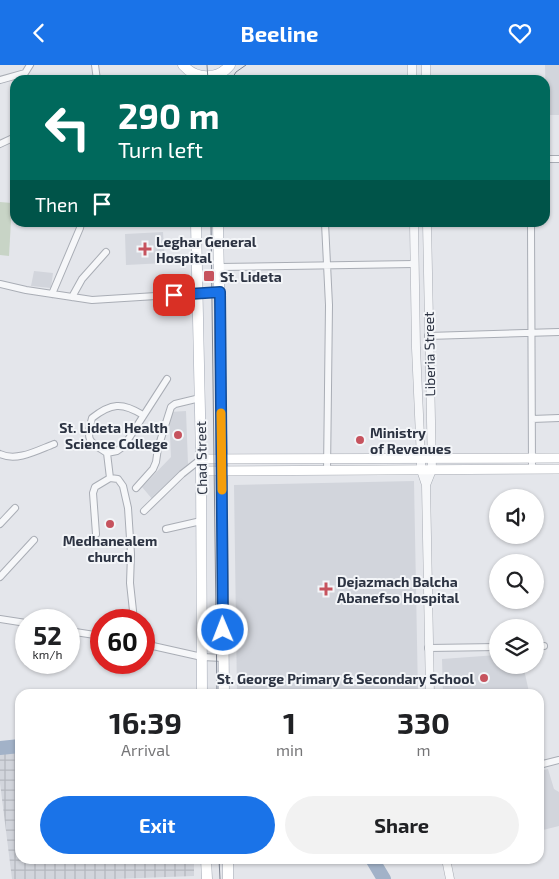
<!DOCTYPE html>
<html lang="en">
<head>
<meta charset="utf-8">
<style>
  :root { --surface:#fff; --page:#f2f2f2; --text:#202124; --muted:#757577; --accent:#1a73e8 }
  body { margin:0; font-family:"Exo 2",sans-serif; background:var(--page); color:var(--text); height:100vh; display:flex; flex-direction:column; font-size:19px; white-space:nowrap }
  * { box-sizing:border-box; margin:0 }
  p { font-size:16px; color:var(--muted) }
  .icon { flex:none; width:28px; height:28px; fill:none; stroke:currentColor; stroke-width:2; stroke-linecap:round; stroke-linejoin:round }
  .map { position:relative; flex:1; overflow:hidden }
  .details { position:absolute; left:15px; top:624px; width:529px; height:175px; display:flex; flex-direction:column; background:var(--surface); border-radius:15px; box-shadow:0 1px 4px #0004 }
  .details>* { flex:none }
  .hud { position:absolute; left:10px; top:10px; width:540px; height:152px; border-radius:15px; box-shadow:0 1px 4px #0004; background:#00695c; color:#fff; overflow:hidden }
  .buttons { position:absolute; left:489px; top:424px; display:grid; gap:10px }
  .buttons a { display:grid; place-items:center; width:55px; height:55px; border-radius:50%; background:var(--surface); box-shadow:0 1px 4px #0004; font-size:25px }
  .speed { position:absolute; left:15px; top:544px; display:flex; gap:10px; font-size:25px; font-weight:700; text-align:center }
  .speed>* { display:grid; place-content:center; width:65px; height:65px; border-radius:50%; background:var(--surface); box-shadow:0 1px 4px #0004; line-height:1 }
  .speed small { font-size:12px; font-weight:400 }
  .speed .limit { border:8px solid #d22; background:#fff; color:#111 }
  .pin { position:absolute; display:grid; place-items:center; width:42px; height:42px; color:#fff; margin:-21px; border-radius:10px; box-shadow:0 2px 8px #0006 }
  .me { position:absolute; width:55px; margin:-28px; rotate:359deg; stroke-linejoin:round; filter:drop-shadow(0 0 4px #0008) }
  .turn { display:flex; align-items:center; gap:18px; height:105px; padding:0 25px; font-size:22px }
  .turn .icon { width:65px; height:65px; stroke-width:2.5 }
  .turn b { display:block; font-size:35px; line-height:42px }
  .then { display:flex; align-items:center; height:48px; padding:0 25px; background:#0003; gap:10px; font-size:19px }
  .eta { display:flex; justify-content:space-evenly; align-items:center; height:85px; text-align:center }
  .eta b { font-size:30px; font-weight:700; line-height:35px }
  .button { display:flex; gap:10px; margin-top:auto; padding:10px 25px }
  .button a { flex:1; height:58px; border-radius:30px; background:var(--accent); color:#fff; font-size:20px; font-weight:700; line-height:58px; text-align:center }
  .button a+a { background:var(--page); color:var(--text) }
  header { display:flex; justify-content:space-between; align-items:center; height:65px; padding:0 25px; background:var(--accent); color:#fff; font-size:22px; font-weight:700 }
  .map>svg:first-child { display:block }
  .built { fill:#d2d5dc }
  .industrial { fill:url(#industrial-grid) }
  .grass { fill:#c8d4c6 }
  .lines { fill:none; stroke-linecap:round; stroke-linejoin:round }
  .river { stroke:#a2b2c8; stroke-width:14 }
  .minor-casing { stroke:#a9adb5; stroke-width:8 }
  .tertiary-casing { stroke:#a9adb5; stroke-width:9 }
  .secondary-casing { stroke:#a9adb5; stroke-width:10 }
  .primary-casing { stroke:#a4aab6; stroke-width:11 }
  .minor { stroke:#f6f7f9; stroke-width:6 }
  .tertiary { stroke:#f6f7f9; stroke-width:8 }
  .secondary { stroke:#fff; stroke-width:9 }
  .primary { stroke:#fff; stroke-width:10 }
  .tram { stroke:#7e8593; stroke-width:1 }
  .route-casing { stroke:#114b97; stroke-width:12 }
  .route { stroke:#1a73e8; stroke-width:9 }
  .slow { stroke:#f59e0b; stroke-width:9 }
  .poi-dot { fill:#c6535e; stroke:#f3f5f8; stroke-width:2 }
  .labels { text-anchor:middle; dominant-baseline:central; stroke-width:4; stroke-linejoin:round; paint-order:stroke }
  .poi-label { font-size:14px; font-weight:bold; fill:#2c3342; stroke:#f3f5f8; text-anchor:start }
  .street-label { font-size:14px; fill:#2c3342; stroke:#f3f5f8 }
</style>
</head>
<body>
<header><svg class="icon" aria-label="back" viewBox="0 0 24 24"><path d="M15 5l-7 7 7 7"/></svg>Beeline<svg class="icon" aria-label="heart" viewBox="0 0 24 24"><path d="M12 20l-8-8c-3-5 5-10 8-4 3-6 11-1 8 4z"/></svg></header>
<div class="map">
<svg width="559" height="814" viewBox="0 0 559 814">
  <defs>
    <pattern id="industrial-grid" width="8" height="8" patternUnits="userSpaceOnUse" patternTransform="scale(1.25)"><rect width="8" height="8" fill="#d2d5dc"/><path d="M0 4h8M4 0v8" fill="none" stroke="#b4b7be"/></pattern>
  </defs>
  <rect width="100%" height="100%" fill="#e4e6eb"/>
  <path class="built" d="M 545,0 L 559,0 L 559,50 L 546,50 Z
    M 163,167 L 165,198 L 126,200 L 125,169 Z
    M 34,206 L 53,208 L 51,223 L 31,221 Z
    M 186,346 L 188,399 L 153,435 L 142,422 L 171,392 L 169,347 Z
    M 414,416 L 418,629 L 237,629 L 234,420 Z
    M 497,590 L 498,600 L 523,600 L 529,627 L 504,629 L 443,629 L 442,594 Z
    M 548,704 L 554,724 L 559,727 L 559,761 L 539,766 L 539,706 Z"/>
  <path class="industrial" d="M 20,687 L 20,794 L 194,794 L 194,811 L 114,814 L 12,814 L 0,718 L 0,689 Z"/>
  <path class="grass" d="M 0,137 L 12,138 L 9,191 L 0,190 Z"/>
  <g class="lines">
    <path class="river" d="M 0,683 L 20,681
      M 372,794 L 384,814"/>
    <defs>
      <path id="minor" d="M 95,0 L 97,15
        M 0,15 L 25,8 L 30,0
        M 0,79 L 15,72
        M 545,94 L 559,94
        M 325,158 L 329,240 L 327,406
        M 531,158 L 532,404
        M 219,202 L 414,199
        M 0,219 L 26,225 L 92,235 L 220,227
        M 52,229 L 80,163 L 81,158
        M 72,232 L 82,214 L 106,187
        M 428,271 L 559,267
        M 532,354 L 559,353
        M 107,388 C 88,376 86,376 92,353 C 111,338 122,337 143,350
        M 0,389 C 17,397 38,385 54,379
        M 110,413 L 107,388 L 117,386 L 124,381 L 167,314
        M 136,423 L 153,404 L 156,397 L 158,383 L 171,342 L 175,339 L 200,333
        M 144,446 L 182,409 L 201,394
        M 0,459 L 15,443
        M 166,464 L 201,456
        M 96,469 L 93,428 L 95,422 L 110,413 L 118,414 L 123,421 L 128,443 L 131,489 L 130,518 L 134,555
        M 0,512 L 34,475
        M 0,554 L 26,558
        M 69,566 L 101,571
        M 144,579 L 202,592 L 223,593
        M 535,581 L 544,581
        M 428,583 L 498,582
        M 539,700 L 559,695"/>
      <path id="tertiary" d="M 412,0 L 412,15
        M 426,0 L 426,15
        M 414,158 L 416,283 L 421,394 L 421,405 L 426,420 L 430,629
        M 426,420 L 432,405 L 427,158
        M 446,794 L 450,814"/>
      <path id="secondary" d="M 201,394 L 559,393
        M 201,406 L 559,404"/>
      <path id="primary" d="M 183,0 C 195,14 217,16 230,0
        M 196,158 L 201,394 L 202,629
        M 218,158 L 222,394 L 224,629
        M 206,794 L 207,814
        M 228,794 L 228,814"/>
    </defs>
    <use href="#minor" class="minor-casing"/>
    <use href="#tertiary" class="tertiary-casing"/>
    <use href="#secondary" class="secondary-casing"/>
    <use href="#primary" class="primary-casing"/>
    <use href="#minor" class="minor"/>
    <use href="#tertiary" class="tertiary"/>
    <use href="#secondary" class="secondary"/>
    <use href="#primary" class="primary"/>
    <path class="tram" d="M 207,0 L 208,15
      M 231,15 L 236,7 L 246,0
      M 211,158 L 217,629
      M 219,794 L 220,814"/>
  </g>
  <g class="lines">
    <defs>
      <path id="route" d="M 174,230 L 220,227 L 223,565"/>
    </defs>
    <use href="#route" class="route-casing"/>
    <use href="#route" class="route"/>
    <path class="slow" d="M 221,348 L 222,425"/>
  </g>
  <g class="poi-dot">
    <path d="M142.5 176.5h5v5h5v5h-5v5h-5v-5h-5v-5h5z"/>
    <rect x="203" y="205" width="12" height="12" rx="2.5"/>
    <circle cx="178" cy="370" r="5"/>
    <circle cx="360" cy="375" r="5"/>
    <circle cx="110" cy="459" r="5"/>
    <path d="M323.5 516.5h5v5h5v5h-5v5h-5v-5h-5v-5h5z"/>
    <circle cx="484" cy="613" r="5"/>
  </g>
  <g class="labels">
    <g class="poi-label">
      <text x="156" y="176">Leghar General<tspan x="156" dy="16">Hospital</tspan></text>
      <text x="220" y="211">St. Lideta</text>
      <text x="168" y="362" text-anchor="end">St. Lideta Health<tspan x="168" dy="16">Science College</tspan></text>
      <text x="370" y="367">Ministry<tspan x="370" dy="16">of Revenues</tspan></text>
      <text x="110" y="475" text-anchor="middle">Medhanealem<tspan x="110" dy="16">church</tspan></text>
      <text x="337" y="516">Dejazmach Balcha<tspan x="337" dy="16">Abanefso Hospital</tspan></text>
      <text x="474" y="613" text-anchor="end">St. George Primary &amp; Secondary School</text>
    </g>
    <g class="street-label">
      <text transform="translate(429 289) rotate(-91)">Liberia Street</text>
      <text transform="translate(201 393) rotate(-91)">Chad Street</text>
    </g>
  </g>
</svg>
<div class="buttons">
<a><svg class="icon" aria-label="sound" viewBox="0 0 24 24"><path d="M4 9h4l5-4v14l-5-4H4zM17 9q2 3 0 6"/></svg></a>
<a><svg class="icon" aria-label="search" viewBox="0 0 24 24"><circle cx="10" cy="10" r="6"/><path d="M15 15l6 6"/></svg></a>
<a><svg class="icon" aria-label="layers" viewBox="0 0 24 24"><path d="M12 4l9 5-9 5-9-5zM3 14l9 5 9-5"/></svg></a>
</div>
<div class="speed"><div>52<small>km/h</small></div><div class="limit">60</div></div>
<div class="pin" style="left:174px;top:230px;background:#d93025"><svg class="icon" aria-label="arrive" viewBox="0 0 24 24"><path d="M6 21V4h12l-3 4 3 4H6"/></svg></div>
<svg class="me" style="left:223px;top:565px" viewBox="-20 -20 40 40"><circle r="17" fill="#1a73e8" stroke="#fff" stroke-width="3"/><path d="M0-11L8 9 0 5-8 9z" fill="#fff"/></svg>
<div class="hud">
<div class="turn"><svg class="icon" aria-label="left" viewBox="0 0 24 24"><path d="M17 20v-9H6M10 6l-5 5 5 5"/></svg><div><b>290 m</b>Turn left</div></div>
<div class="then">Then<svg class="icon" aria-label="arrive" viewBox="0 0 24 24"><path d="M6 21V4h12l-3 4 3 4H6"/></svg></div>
</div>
<section class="details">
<div class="eta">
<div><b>16:39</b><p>Arrival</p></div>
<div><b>1</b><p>min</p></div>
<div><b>330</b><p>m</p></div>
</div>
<div class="button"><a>Exit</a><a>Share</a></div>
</section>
</div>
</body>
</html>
